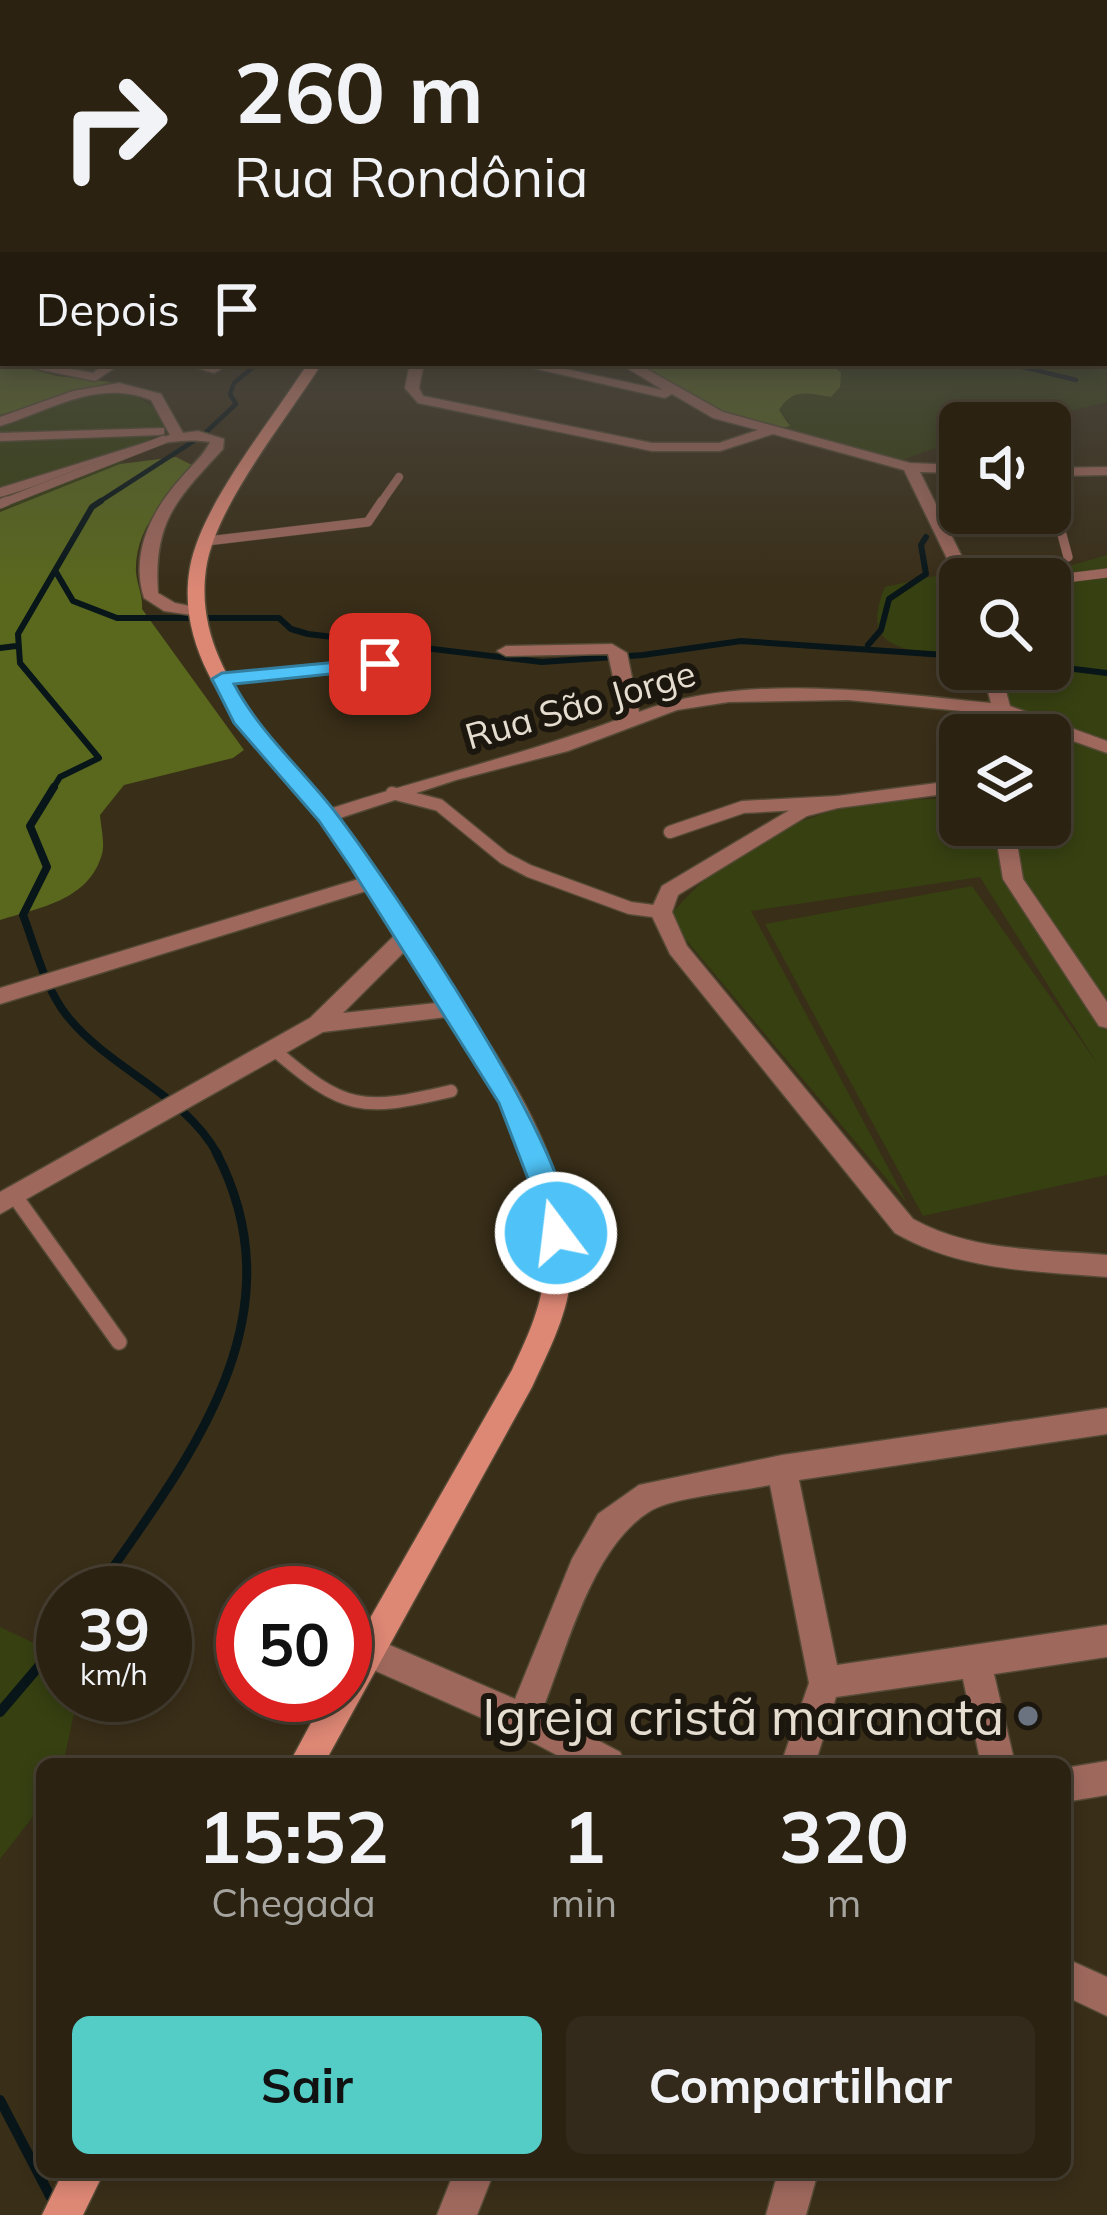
<!DOCTYPE html>
<html lang="pt">
<head>
<meta charset="utf-8">
<style>
  :root { --surface:#2b2212; --page:#332a1b; --text:#f1f3f6; --muted:#a6a49f; --line:#473f32; --accent:#54cdc7 }
  body { margin:0; font-family:Mulish,sans-serif; background:var(--page); color:var(--text); height:100vh; display:flex; flex-direction:column; font-size:45px; white-space:nowrap }
  * { box-sizing:border-box; margin:0 }
  p { font-size:39px; color:var(--muted) }
  .icon { flex:none; width:66px; height:66px; fill:none; stroke:currentColor; stroke-width:2; stroke-linecap:round; stroke-linejoin:round }
  .map { position:relative; flex:1; overflow:hidden }
  .details { position:absolute; left:36px; top:1758px; width:1035px; height:420px; display:flex; flex-direction:column; background:var(--surface); border-radius:18px; box-shadow:0 6px 18px #0003,0 0 0 3px var(--line) }
  .details>* { flex:none }
  .hud { position:absolute; left:0px; top:0px; width:1107px; height:366px; box-shadow:0 6px 18px #0003,0 0 0 3px var(--line); background:#2b2212; color:var(--text); overflow:hidden }
  .controls { position:absolute; left:939px; top:402px; display:grid; gap:24px }
  .controls a { display:grid; place-items:center; width:132px; height:132px; border-radius:18px; background:var(--surface); box-shadow:0 6px 18px #0003,0 0 0 3px var(--line); font-size:60px }
  .speed { position:absolute; left:36px; top:1566px; display:flex; gap:24px; font-size:60px; font-weight:700; text-align:center }
  .speed>* { display:grid; place-content:center; width:156px; height:156px; border-radius:50%; background:var(--surface); box-shadow:0 6px 18px #0003,0 0 0 3px var(--line); line-height:1 }
  .speed small { font-size:30px; font-weight:400 }
  .speed .limit { border:18px solid #d22; background:#fff; color:#111 }
  .pin { position:absolute; display:grid; place-items:center; width:102px; height:102px; color:#fff; margin:-51px; border-radius:24px; box-shadow:0 6px 18px #0006 }
  .me { position:absolute; width:132px; margin:-66px; rotate:345deg; stroke-linejoin:round; filter:drop-shadow(0 0 9px #0008) }
  .turn { display:flex; align-items:center; gap:42px; height:252px; padding:0 36px; font-size:54px }
  .turn .icon { width:156px; height:156px; stroke-width:2.5 }
  .turn b { display:block; font-size:84px; line-height:102px }
  .then { display:flex; align-items:center; height:114px; padding:0 36px; background:#0003; gap:24px; font-size:45px }
  .eta { display:flex; justify-content:space-evenly; align-items:center; height:204px; text-align:center }
  .eta b { font-size:72px; font-weight:700; line-height:84px }
  .action { display:flex; gap:24px; margin-top:auto; padding:24px 36px }
  .action a { flex:1; height:138px; border-radius:18px; background:var(--accent); color:#111; font-size:48px; font-weight:700; line-height:138px; text-align:center }
  .action a+a { background:var(--page); color:var(--text) }
  .map>svg:first-child { display:block }
  .green { fill:#364011 }
  .forest { fill:#59681d }
  .lines { fill:none; stroke-linecap:round; stroke-linejoin:round }
  .stream-far4 { stroke:#081619; stroke-width:4.5 }
  .stream-far3 { stroke:#081619; stroke-width:6 }
  .stream-far2 { stroke:#081619; stroke-width:8 }
  .stream-far1 { stroke:#081619; stroke-width:9 }
  .stream { stroke:#081619; stroke-width:10 }
  .lane-far3-casing { stroke:#544a35; stroke-width:9 }
  .lane-far2-casing { stroke:#544a35; stroke-width:10 }
  .lane-far1-casing { stroke:#544a35; stroke-width:15 }
  .lane-casing { stroke:#544a35; stroke-width:18 }
  .street-casing { stroke:#544a35; stroke-width:3 }
  .secondary-casing { stroke:#544a35; stroke-width:3 }
  .lane-far3 { stroke:#9e685d; stroke-width:8 }
  .lane-far2 { stroke:#9e685d; stroke-width:9 }
  .lane-far1 { stroke:#9e685d; stroke-width:12 }
  .lane { stroke:#9e685d; stroke-width:15 }
  .street { fill:#9e685d; fill-rule:evenodd }
  .secondary { fill:#dd8775; fill-rule:evenodd }
  .route { fill:#4fc3f7; stroke:#337fa1; stroke-width:3 }
  .worship-dot { fill:#6b7280; stroke:#1c170e; stroke-width:4.5 }
  .labels { text-anchor:middle; dominant-baseline:central; stroke-width:12; stroke-linejoin:round; paint-order:stroke }
  .far-street-label { font-size:36px; fill:#e4ddd0; stroke:#1c170e }
  .near-poi-label { font-size:51px; fill:#e4ddd0; stroke:#1c170e; text-anchor:end }
</style>
</head>
<body>
<div class="map">
<svg width="1107" height="2215" viewBox="0 0 1107 2215">
  <rect width="100%" height="100%" fill="#392e18"/>
  <path class="green" d="M 1104,336 L 1107,402 L 1023,423 L 960,423 L 960,440 L 901,460 L 875,457 L 777,429 L 789,421 L 778,410 C 791,393 802,390 822,396 L 837,383 L 841,373 L 831,363 L 1104,363 Z
    M 111,382 L 158,409 L 165,427 L 120,464 L 0,511 L 0,416 Z
    M 1107,555 L 1107,1175 L 923,1216 L 765,924 L 972,886 L 1097,1063 L 980,877 L 751,911 L 907,1203 L 676,928 L 673,912 C 729,847 801,811 885,801 C 910,798 935,801 960,796 L 960,825 L 1050,825 L 1050,735 L 977,735 L 989,695 L 974,669 L 1050,669 L 1050,579 L 1024,579 Z
    M 940,575 L 969,579 L 960,579 L 960,661 C 914,647 856,656 885,587 Z
    M 0,1627 L 59,1655 L 63,1695 L 69,1695 L 74,1714 L 63,1764 L 42,1764 L 42,1805 L 0,1859 Z"/>
  <path class="forest" d="M 0,361 L 57,376 L 111,382 L 0,415 Z
    M 632,363 L 831,363 L 841,373 L 840,387 L 831,397 C 808,394 794,387 779,410 L 790,426 L 777,429 L 702,404 Z
    M 176,457 L 194,466 C 168,497 134,527 136,572 C 137,585 143,595 142,609 L 244,750 L 233,758 L 124,785 L 100,815 C 101,827 105,844 102,854 C 89,901 38,908 0,920 L 0,512 L 120,464 Z"/>
  <g class="lines">
    <path class="stream-far4" d="M 1006,363 L 1076,380
      M 96,504 L 203,435 L 236,404 L 230,394 L 234,383 L 258,363"/>
    <path class="stream-far3" d="M 56,572 L 73,601 L 117,618 L 279,618 L 291,629 L 308,634 L 542,662 L 643,655 L 741,641 L 960,656
      M 868,645 L 881,630 L 889,599 L 926,574 L 921,545 L 926,537
      M 0,648 L 16,646
      M 1050,666 L 1107,673
      M 52,790 L 60,777 L 99,758 L 20,663 L 18,634 L 92,507 L 101,501"/>
    <path class="stream-far2" d="M 54,787 L 30,826 L 47,867 L 23,915 C 36,949 45,989 68,1017 C 112,1071 184,1093 218,1155"/>
    <path class="stream-far1" d="M 95,1593 C 187,1461 303,1319 216,1152"/>
    <path class="stream" d="M 0,1712 L 63,1638
      M 0,2100 L 60,2215"/>
    <defs>
      <path id="lane-far3" d="M 1050,489 L 1054,504
        M 0,504 L 163,440
        M 380,504 L 399,477"/>
      <path id="lane-far2" d="M 1053,501 L 1068,557
        M 0,504 L 7,501
        M 207,541 L 368,522 L 382,501
        M 1050,580 L 1107,573"/>
      <path id="lane-far1" d="M 392,793 L 439,805 L 504,858 L 529,871 L 630,908 L 661,912
        M 670,832 L 743,807 L 837,802
        M 273,1049 C 345,1111 361,1112 451,1091"/>
      <path id="lane" d="M 14,1195 L 119,1342"/>
      <path id="street" d="M 1104,279 L 1107,279 L 1107,285 L 1104,284 Z
        M 0,280 L 3,280 L 3,288 L 0,288 Z
        M 1104,322 L 1107,323 L 1107,334 L 1104,333 Z
        M 3,324 L 3,335 L 0,336 L 0,325 Z
        M 9,363 L 38,363 L 93,373 L 106,363 L 122,363 L 95,381 Z
        M 181,363 L 205,363 L 221,369 L 214,373 Z
        M 410,363 L 424,363 L 419,388 L 423,396 L 652,443 L 719,443 L 758,430 L 713,418 L 672,394 L 665,398 L 511,363 L 537,363 L 663,390 L 619,363 L 636,363 L 723,412 L 910,463 L 960,465 L 960,473 L 920,472 L 973,579 L 960,579 L 960,583 L 957,579 L 904,470 L 773,434 L 720,451 L 652,451 L 418,403 L 405,388 Z
        M 119,383 L 161,394 L 183,433 L 198,431 L 224,439 L 223,449 C 177,499 153,521 158,593 L 175,603 L 205,609 L 205,617 L 164,611 L 144,598 C 130,554 151,511 181,478 C 191,466 204,455 210,442 C 149,431 60,481 0,497 L 0,488 L 170,435 L 151,400 C 98,378 49,411 0,426 L 0,417 L 73,391 Z
        M 164,428 L 164,434 L 159,435 L 0,441 L 0,433 Z
        M 1107,467 L 1107,475 L 1050,476 L 1050,468 Z
        M 612,644 L 627,653 L 639,712 C 746,672 880,692 991,703 L 982,669 L 1000,669 L 1010,706 L 1107,741 L 1107,753 L 1011,719 L 1011,735 L 993,735 L 993,714 L 848,700 L 729,702 L 677,710 L 568,751 L 456,780 L 334,820 L 320,820 L 317,816 L 320,812 C 420,779 523,755 622,718 L 608,654 L 506,656 L 497,651 L 506,646 Z
        M 416,654 L 425,659 L 422,663 L 222,684 L 213,679 L 222,674 Z
        M 960,780 L 960,792 L 838,808 L 807,816 L 678,895 L 672,912 L 687,946 L 913,1219 C 972,1252 1041,1249 1107,1255 L 1107,1277 C 1033,1271 961,1271 895,1233 L 670,954 L 650,912 L 662,886 L 793,808 L 837,796 Z
        M 994,825 L 1014,825 L 1023,879 L 1107,1002 L 1107,1028 L 1099,1026 L 1003,879 Z
        M 372,875 L 379,877 L 382,882 L 379,887 L 0,1004 L 0,988 Z
        M 406,930 L 414,932 L 417,937 L 414,942 L 343,1013 L 455,1001 L 463,1003 L 466,1009 L 463,1015 L 323,1032 L 0,1214 L 0,1192 L 310,1018 L 398,932 Z
        M 1107,1408 L 1107,1434 L 799,1480 L 837,1665 L 1107,1625 L 1107,1657 L 994,1674 L 1015,1764 L 981,1764 L 963,1679 L 836,1697 L 815,1764 L 781,1764 L 809,1683 L 770,1485 C 741,1491 675,1497 652,1510 C 592,1545 567,1649 542,1711 L 620,1752 L 625,1764 L 574,1764 L 511,1731 L 360,1664 L 355,1653 L 360,1642 L 371,1637 L 515,1699 L 572,1559 L 598,1514 L 639,1485 L 782,1455 Z
        M 1107,1761 L 1107,1795 L 1065,1802 L 1065,1768 Z
        M 1065,1958 L 1107,1977 L 1107,2016 L 1065,1996 Z
        M 454,2172 L 494,2172 L 477,2215 L 437,2215 Z
        M 778,2172 L 818,2172 L 806,2215 L 766,2215 Z"/>
      <path id="secondary" d="M 308,363 L 322,363 C 287,419 215,506 206,569 C 192,669 277,741 333,811 C 364,850 387,892 414,933 C 480,1033 571,1141 571,1267 C 571,1309 549,1350 532,1387 L 324,1764 L 289,1764 L 326,1695 L 345,1695 L 345,1662 L 512,1370 C 526,1340 541,1309 544,1275 C 556,1166 469,1050 412,963 C 380,915 353,863 317,818 C 261,747 172,668 190,567 C 202,503 273,419 308,363 Z
        M 63,2172 L 104,2172 L 83,2215 L 42,2215 Z"/>
    </defs>
    <use href="#lane-far3" class="lane-far3-casing"/>
    <use href="#lane-far2" class="lane-far2-casing"/>
    <use href="#lane-far1" class="lane-far1-casing"/>
    <use href="#lane" class="lane-casing"/>
    <use href="#street" class="street-casing"/>
    <use href="#secondary" class="secondary-casing"/>
    <use href="#lane-far3" class="lane-far3"/>
    <use href="#lane-far2" class="lane-far2"/>
    <use href="#lane-far1" class="lane-far1"/>
    <use href="#lane" class="lane"/>
    <use href="#street" class="street"/>
    <use href="#secondary" class="secondary"/>
  </g>
  <linearGradient id="sky" x2="0" y2="1"><stop stop-color="#1f190d"/><stop offset="0.47" stop-color="#4e4c48"/><stop offset="1" stop-color="#4e4c48" stop-opacity="0"/></linearGradient>
  <rect width="1107" height="589" fill="url(#sky)"/>
  <path class="route" d="M 380,658 L 387,659 L 387,668 L 234,684 C 260,733 302,769 336,813 C 380,870 596,1183 566,1242 L 545,1242 L 535,1197 L 499,1103 L 351,868 L 319,821 L 234,723 L 212,679 L 222,673 Z"/>
  <circle class="worship-dot" cx="1028" cy="1716" r="12"/>
  <g class="labels">
    <g class="far-street-label">
      <text transform="translate(580 704) rotate(-16)">Rua São Jorge</text>
    </g>
    <g class="near-poi-label">
      <text x="1004" y="1716">Igreja cristã maranata</text>
    </g>
  </g>
</svg>
<div class="controls">
<a><svg class="icon" aria-label="sound" viewBox="0 0 24 24"><path d="M4 9h4l5-4v14l-5-4H4zM17 9q2 3 0 6"/></svg></a>
<a><svg class="icon" aria-label="search" viewBox="0 0 24 24"><circle cx="10" cy="10" r="6"/><path d="M15 15l6 6"/></svg></a>
<a><svg class="icon" aria-label="layers" viewBox="0 0 24 24"><path d="M12 4l9 5-9 5-9-5zM3 14l9 5 9-5"/></svg></a>
</div>
<div class="speed"><div>39<small>km/h</small></div><div class="limit">50</div></div>
<div class="pin" style="left:380px;top:664px;background:#d93025"><svg class="icon" aria-label="arrive" viewBox="0 0 24 24"><path d="M6 21V4h12l-3 4 3 4H6"/></svg></div>
<svg class="me" style="left:556px;top:1233px" viewBox="-20 -20 40 40"><circle r="17" fill="#4fc3f7" stroke="#fff" stroke-width="3"/><path d="M0-11L8 9 0 5-8 9z" fill="#fff"/></svg>
<div class="hud">
<div class="turn"><svg class="icon" aria-label="right" viewBox="0 0 24 24"><path d="M7 20v-9h11M14 6l5 5-5 5"/></svg><div><b>260 m</b>Rua Rondônia</div></div>
<div class="then">Depois<svg class="icon" aria-label="arrive" viewBox="0 0 24 24"><path d="M6 21V4h12l-3 4 3 4H6"/></svg></div>
</div>
<section class="details">
<div class="eta">
<div><b>15:52</b><p>Chegada</p></div>
<div><b>1</b><p>min</p></div>
<div><b>320</b><p>m</p></div>
</div>
<div class="action"><a>Sair</a><a>Compartilhar</a></div>
</section>
</div>
</body>
</html>
